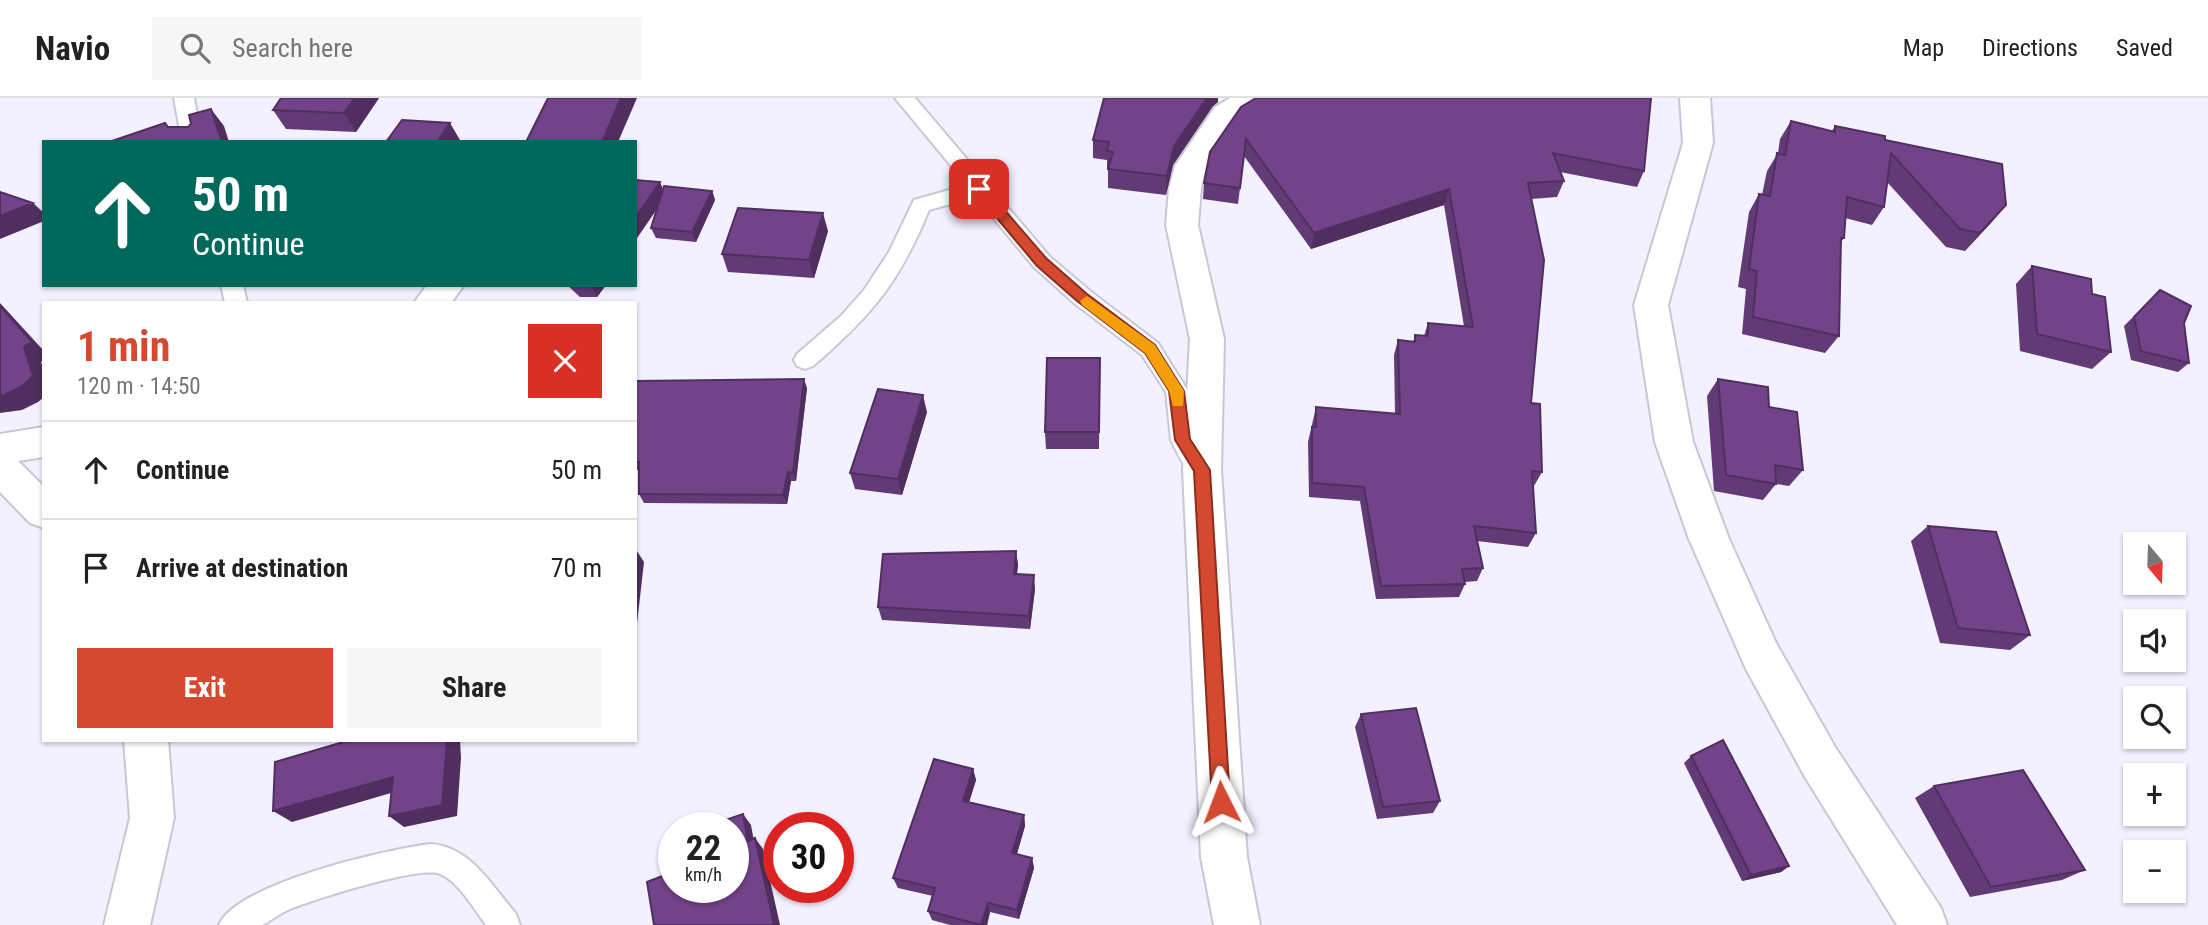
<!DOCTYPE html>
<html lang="en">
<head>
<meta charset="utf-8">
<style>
  :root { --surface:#fff; --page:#f6f6f6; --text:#222; --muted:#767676; --line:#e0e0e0; --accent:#d4492f }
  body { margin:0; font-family:"Roboto Condensed",sans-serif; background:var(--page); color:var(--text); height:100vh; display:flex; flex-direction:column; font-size:26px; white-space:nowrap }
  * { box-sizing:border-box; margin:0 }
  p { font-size:23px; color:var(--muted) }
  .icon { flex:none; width:38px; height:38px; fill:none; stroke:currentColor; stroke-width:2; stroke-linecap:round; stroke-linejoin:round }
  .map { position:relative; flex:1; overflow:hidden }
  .panel { position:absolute; left:42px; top:203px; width:595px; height:441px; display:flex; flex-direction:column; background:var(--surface); border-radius:0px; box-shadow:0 2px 5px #0004 }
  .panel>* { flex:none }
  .hud { position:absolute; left:42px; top:42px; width:595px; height:147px; border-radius:0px; box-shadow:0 2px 5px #0004; background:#00695c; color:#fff; overflow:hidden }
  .needle { width:46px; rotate:161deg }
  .buttons { position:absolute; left:2123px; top:434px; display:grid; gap:14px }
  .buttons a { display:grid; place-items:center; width:63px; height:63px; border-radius:0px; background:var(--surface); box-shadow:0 2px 5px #0004; font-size:35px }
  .speed { position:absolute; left:658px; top:714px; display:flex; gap:14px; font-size:35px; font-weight:700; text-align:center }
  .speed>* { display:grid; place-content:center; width:91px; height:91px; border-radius:50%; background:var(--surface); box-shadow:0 2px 5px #0004; line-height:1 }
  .speed small { font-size:18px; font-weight:400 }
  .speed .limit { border:10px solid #d22; background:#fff; color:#111 }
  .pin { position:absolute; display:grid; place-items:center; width:60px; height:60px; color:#fff; margin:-30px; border-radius:14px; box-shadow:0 4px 10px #0006 }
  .me { position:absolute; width:77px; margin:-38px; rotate:357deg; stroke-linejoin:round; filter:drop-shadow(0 0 5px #0008) }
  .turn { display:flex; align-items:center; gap:24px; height:147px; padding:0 35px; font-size:32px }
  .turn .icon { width:91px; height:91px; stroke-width:2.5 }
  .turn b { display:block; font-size:49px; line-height:60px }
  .round { display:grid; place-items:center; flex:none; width:74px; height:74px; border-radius:0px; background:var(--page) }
  .head { display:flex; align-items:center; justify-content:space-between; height:119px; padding:0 35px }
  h1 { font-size:42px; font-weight:700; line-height:52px; color:var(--accent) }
  .button { display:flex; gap:14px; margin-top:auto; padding:14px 35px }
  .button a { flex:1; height:80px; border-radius:0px; background:var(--accent); color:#fff; font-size:28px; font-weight:700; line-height:80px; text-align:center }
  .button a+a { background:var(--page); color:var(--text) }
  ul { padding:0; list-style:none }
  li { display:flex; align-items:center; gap:21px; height:98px; padding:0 35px; border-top:2px solid var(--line) }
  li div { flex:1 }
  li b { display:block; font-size:26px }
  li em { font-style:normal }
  header { display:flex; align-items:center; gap:42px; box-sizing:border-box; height:98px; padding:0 35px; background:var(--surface); border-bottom:2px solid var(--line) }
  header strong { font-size:33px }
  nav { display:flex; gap:38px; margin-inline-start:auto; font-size:24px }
  .search { width:490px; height:63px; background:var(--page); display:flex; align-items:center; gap:18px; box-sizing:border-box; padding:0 24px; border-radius:0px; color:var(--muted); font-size:26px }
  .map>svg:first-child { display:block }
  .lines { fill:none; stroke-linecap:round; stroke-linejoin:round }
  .lane-casing { stroke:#c9c7d5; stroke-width:4 }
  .street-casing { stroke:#c9c7d5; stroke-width:4 }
  .lane { fill:#fff; fill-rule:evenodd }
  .street { fill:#fff; fill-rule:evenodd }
  .wall { fill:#623a76 }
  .shaded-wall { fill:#502f60 }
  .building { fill:#724389; stroke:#502f60; stroke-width:2 }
  .route { fill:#d4492f; stroke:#8a2f1f; stroke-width:2 }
  .slow { fill:#f59e0b }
</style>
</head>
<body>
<header>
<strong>Navio</strong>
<div class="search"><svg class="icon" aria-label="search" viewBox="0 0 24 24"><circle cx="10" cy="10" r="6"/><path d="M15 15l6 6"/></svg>Search here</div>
<nav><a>Map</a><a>Directions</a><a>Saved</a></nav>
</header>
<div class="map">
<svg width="2208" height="827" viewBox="0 0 2208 827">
  <rect width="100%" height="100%" fill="#f3f0ff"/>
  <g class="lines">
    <defs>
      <path id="lane" d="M 174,0 L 194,0 L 202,44 L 182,44 Z
        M 895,0 L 915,0 L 1050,159 L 1090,193 L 1158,245 L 1188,293 L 1195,340 L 1214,372 L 1210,379 C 1190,386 1179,358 1171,342 L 1166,294 L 1142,257 L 1074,205 L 1034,169 L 976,99 L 929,112 C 899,185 872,217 813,268 L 805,271 L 797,268 L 794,262 L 797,256 L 841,218 L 864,192 L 889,154 L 914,102 L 967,87 Z
        M 221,187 L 243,187 L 247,205 L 225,205 Z
        M 431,746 C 471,749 492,788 516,816 L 520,827 L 486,827 C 474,811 459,784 440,776 C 420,767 313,802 290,811 C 280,815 271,823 262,827 C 250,827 232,827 219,827 C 236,786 387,751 431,746 Z"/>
      <path id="street" d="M 1230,0 L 1268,0 L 1264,7 L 1237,23 L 1206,69 L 1201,90 L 1198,127 L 1224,241 L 1221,372 L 1247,759 L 1260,827 L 1214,827 L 1201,759 L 1183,372 L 1190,241 L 1166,127 L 1169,90 L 1175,68 L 1215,9 Z
        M 1680,0 L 1710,0 L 1713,45 L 1668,207 L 1693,344 L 1729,441 L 1776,545 L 1835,649 L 1941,810 L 1947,827 L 1897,827 L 1805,679 L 1746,571 L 1689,441 L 1655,344 L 1634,207 L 1683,45 Z
        M 427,187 L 464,187 L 451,205 L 414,205 Z
        M 44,329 L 44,359 L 18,363 L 44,389 L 44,430 L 30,425 L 0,394 L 0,336 Z
        M 124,642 L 168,642 L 174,720 L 150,827 L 104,827 L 130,720 Z"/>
    </defs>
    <use href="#lane" class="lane-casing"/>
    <use href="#street" class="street-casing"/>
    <use href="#lane" class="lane"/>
    <use href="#street" class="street"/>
  </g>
  <path class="wall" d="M 281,0 L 379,0 L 356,34 L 286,31 L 273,12 Z
    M 1104,0 L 1218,0 L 1218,4 L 1213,8 L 1173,67 L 1166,97 L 1108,90 L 1108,72 L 1107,72 L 1107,62 L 1093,60 L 1093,42 Z
    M 1256,0 L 1651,0 L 1644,73 L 1637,89 L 1560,74 L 1564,83 L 1557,99 L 1531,101 L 1531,305 L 1542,374 L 1534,388 L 1533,388 L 1536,435 L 1528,449 L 1477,443 L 1483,470 L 1477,483 L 1465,484 L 1465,486 L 1459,499 L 1376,501 L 1360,403 L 1309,399 L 1308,344 L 1316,309 L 1395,316 L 1394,257 L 1398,242 L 1413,244 L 1415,237 L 1424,238 L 1428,225 L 1464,228 L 1444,107 L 1311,151 L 1244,58 L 1238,106 L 1203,101 L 1204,85 Z
    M 1791,23 L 1832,33 L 1835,28 L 1885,42 L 2006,107 L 1965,153 L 1946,149 L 1887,84 L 1884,109 L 1872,127 L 1845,120 L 1844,140 L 1841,144 L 1839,238 L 1825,255 L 1742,236 L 1746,191 L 1738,189 L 1749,114 L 1759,96 L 1762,97 L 1767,73 L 1778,55 L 1780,41 Z
    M 663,91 L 712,93 L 715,102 L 696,144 L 656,140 L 651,130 Z
    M 828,133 L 814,180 L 728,174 L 722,156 Z
    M 2032,168 L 2092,196 L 2111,254 L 2092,271 L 2020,253 L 2016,186 Z
    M 567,187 L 606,187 L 597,199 L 580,199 Z
    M 2160,192 L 2184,225 L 2189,265 L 2178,274 L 2131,262 L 2124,228 Z
    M 1100,260 L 1099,351 L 1046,351 L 1045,334 Z
    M 1718,281 L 1803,372 L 1789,388 L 1776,386 L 1763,402 L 1714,393 L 1707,298 Z
    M 635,283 L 807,290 L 796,383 L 791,383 L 787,406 L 644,405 L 639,396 L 639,372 L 635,372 Z
    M 927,314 L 902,397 L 855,391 L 850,375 Z
    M 1928,428 L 2030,537 L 2010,552 L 1940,545 L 1911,443 Z
    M 1016,453 L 1018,467 L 1017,476 L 1035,491 L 1030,531 L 882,522 L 878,509 Z
    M 1361,616 L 1440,703 L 1433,715 L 1377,721 L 1355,629 Z
    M 1691,658 L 1789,768 L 1781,774 L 1742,783 L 1684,665 Z
    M 973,671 L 976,682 L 969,704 L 1024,717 L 1025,728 L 1017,756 L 1032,760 L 1034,770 L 1019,821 L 990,814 L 987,827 L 950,827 L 932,822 L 928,813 L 933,798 L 898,790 L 893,780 Z
    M 1934,688 L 2085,772 L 2062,782 L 1970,799 L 1915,700 Z"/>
  <path class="shaded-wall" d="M 355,0 L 379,0 L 356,34 L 344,15 Z
    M 621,0 L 637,0 L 618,44 L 602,44 Z
    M 1207,0 L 1218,0 L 1218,4 L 1213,8 L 1173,67 L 1166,97 L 1167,78 L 1174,48 Z
    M 211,11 L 224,28 L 229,44 L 222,44 Z
    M 450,25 L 460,42 L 458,44 L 437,44 Z
    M 660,84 L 666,98 L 635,143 L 635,120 Z
    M 1449,91 L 1444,107 L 1311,151 L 1314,135 Z
    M 712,93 L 715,102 L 696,144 L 692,134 Z
    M 33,105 L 44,115 L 44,123 L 0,141 L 0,118 Z
    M 2006,107 L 1991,125 L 1965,153 L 1980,135 Z
    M 823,115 L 828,133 L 814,180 L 809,162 Z
    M 591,187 L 606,187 L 597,199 Z
    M 0,205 L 44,253 L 44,262 L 41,264 L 44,272 L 44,299 L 38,304 L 22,312 L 0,315 L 0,298 L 24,249 L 0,208 Z
    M 804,281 L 807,290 L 796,383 L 793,375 Z
    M 923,297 L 927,314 L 902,397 L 898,381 Z
    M 788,374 L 791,383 L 787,406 L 783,397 Z
    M 635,450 L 644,464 L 636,534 L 635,532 Z
    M 1016,453 L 1018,467 L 1015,489 L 1014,476 Z
    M 1034,477 L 1035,491 L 1030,531 L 1029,518 Z
    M 447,642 L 460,642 L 461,660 L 457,718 L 404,729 L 389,718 Z
    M 973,671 L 976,682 L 966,714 L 963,703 Z
    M 393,679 L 408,690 L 292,724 L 273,713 Z
    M 743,716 L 751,727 L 756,754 L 748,743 Z
    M 1024,717 L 1025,728 L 1014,765 L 1012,755 Z
    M 755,740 L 763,751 L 780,827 L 771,827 Z
    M 1032,760 L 1034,770 L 1019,821 L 1017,812 Z
    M 1789,768 L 1781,774 L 1742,783 L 1751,777 Z
    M 988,805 L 990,814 L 987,827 L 981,827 Z"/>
  <path class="building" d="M 281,0 L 355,0 L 344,15 L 273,12 Z
    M 548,0 L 621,0 L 602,44 L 526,44 Z
    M 1104,0 L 1207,0 L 1174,48 L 1167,78 L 1108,71 L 1113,54 L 1107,53 L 1109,44 L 1093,42 Z
    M 1256,0 L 1651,0 L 1644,73 L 1553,55 L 1564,83 L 1528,85 L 1544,162 L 1531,305 L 1540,306 L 1542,374 L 1532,373 L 1536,435 L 1474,428 L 1483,470 L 1462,471 L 1465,486 L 1381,488 L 1364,389 L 1312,385 L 1312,329 L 1316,329 L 1316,309 L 1400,316 L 1398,242 L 1415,244 L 1415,237 L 1428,238 L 1428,225 L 1473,229 L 1449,91 L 1314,135 L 1246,41 L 1240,90 L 1204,85 L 1210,54 L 1241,9 Z
    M 211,11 L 222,44 L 109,44 L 165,25 L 168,29 L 188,29 L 191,26 L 189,17 Z
    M 402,22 L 450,25 L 437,44 L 386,44 Z
    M 1791,23 L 1835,34 L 1835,28 L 1885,38 L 1885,42 L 2002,66 L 2006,107 L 1980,135 L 1960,131 L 1891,55 L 1884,109 L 1847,99 L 1844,140 L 1841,140 L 1839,238 L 1753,219 L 1757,173 L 1749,171 L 1759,96 L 1770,98 L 1777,55 L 1785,57 Z
    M 635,82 L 660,84 L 635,120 Z
    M 664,88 L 712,93 L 692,134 L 651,130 Z
    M 0,94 L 33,105 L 0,118 Z
    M 738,110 L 823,115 L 809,162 L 722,156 Z
    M 2032,168 L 2091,181 L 2092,196 L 2105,199 L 2111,254 L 2037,236 Z
    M 2160,192 L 2191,208 L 2184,225 L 2189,265 L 2141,253 L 2134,219 Z
    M 0,208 L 32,244 L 24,249 L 33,278 L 21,289 L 4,297 L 0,298 Z
    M 1047,260 L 1100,260 L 1099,334 L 1045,334 Z
    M 804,281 L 793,375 L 788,374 L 783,397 L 639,396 L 639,364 L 635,364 L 635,283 Z
    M 1718,281 L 1768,289 L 1769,309 L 1797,314 L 1803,372 L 1775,367 L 1776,386 L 1726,377 Z
    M 878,291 L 923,297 L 898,381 L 850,375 Z
    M 1928,428 L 1996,434 L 2030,537 L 1958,530 Z
    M 1016,453 L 1014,476 L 1034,477 L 1029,518 L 878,509 L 883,456 Z
    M 1416,610 L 1440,703 L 1383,709 L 1361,616 Z
    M 350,642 L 447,642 L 442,707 L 389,718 L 393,679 L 273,713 L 275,664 Z
    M 1723,642 L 1789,768 L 1751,777 L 1691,658 Z
    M 934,661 L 973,671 L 963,703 L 1024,717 L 1012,755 L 1032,760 L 1017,812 L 988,805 L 981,827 L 928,813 L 935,790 L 893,780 Z
    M 2023,672 L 2085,772 L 1991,789 L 1934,688 Z
    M 743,716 L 748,743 L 755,740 L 774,826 L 771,827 L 654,827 L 647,784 L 670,775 L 669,769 L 674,767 L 674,789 L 733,789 L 733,730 L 702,730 Z"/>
  <path class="route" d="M 979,86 L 984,88 L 1046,160 L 1087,196 L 1155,247 L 1184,293 L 1190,341 L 1210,372 L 1230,704 L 1228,710 L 1221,713 L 1215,710 L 1212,704 L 1194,373 L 1175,342 L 1169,293 L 1145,255 L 1077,203 L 1037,168 L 975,94 L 975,88 Z"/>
  <path class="slow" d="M 1087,198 L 1155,247 L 1184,293 L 1183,308 L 1173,308 L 1169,293 L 1145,255 L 1082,207 L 1080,203 Z"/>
</svg>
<div class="buttons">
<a><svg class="needle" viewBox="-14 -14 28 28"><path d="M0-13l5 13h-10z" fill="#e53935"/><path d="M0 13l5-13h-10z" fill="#767676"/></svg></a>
<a><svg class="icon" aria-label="sound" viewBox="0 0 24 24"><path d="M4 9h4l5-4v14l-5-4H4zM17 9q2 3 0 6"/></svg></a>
<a><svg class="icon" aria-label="search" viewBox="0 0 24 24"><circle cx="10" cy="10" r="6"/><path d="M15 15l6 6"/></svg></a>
<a>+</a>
<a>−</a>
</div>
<div class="speed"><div>22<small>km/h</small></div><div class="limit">30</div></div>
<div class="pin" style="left:979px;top:91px;background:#d93025"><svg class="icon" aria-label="arrive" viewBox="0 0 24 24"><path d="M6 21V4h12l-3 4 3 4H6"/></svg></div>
<svg class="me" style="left:1221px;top:704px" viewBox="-20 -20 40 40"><path d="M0-17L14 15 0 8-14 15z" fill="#d4492f" stroke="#fff" stroke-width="4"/></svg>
<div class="hud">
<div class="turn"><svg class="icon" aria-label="ahead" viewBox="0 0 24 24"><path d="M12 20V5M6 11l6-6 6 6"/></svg><div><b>50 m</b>Continue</div></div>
</div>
<section class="panel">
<div class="head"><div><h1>1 min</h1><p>120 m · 14:50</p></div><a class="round" style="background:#d93025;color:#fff"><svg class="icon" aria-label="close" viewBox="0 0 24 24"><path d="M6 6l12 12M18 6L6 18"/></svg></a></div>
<ul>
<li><svg class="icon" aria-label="ahead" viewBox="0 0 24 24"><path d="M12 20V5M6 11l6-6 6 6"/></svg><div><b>Continue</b></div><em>50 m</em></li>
<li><svg class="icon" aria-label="arrive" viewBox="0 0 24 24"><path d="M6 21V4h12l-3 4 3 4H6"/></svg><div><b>Arrive at destination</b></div><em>70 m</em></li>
</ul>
<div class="button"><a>Exit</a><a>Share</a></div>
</section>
</div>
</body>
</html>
